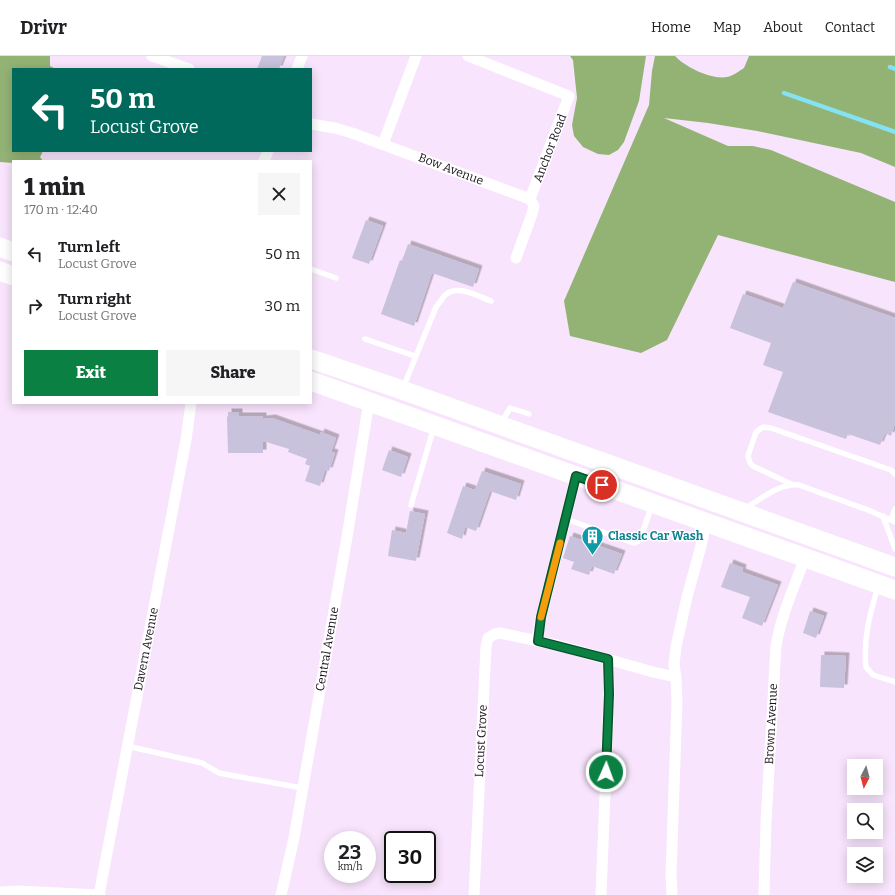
<!DOCTYPE html>
<html lang="en">
<head>
<meta charset="utf-8">
<style>
  :root { --surface:#fff; --page:#f6f6f6; --text:#202124; --muted:#757577; --line:#e0e0e0; --accent:#0b8043 }
  body { margin:0; font-family:Bitter,serif; background:var(--page); color:var(--text); height:100vh; display:flex; flex-direction:column; font-size:15px; white-space:nowrap }
  * { box-sizing:border-box; margin:0 }
  p { font-size:13px; color:var(--muted) }
  .icon { flex:none; width:22px; height:22px; fill:none; stroke:currentColor; stroke-width:2; stroke-linecap:round; stroke-linejoin:round }
  .map { position:relative; flex:1; overflow:hidden }
  .sheet { position:absolute; left:12px; top:104px; width:300px; height:244px; display:flex; flex-direction:column; background:var(--surface); border-radius:0px; box-shadow:0 2px 10px #0003 }
  .sheet>* { flex:none }
  .guide { position:absolute; left:12px; top:12px; width:300px; height:84px; border-radius:0px; box-shadow:0 2px 10px #0003; background:#00695c; color:#fff; overflow:hidden }
  .needle { width:26px; rotate:186deg }
  .buttons { position:absolute; left:847px; top:703px; display:grid; gap:8px }
  .buttons a { display:grid; place-items:center; width:36px; height:36px; border-radius:0px; background:var(--surface); box-shadow:0 2px 10px #0003; font-size:20px }
  .speed { position:absolute; left:324px; top:775px; display:flex; gap:8px; font-size:20px; font-weight:700; text-align:center }
  .speed>* { display:grid; place-content:center; width:52px; height:52px; border-radius:50%; background:var(--surface); box-shadow:0 2px 10px #0003; line-height:1 }
  .speed small { font-size:10px; font-weight:400 }
  .speed .limit { border:2px solid #111; border-radius:6px; background:#fff; color:#111 }
  .pin { position:absolute; display:grid; place-items:center; width:34px; height:34px; color:#fff; margin:-17px; border:2px solid #fff; border-radius:50%; box-shadow:0 1px 4px #0007 }
  .me { position:absolute; width:44px; margin:-22px; rotate:2deg; stroke-linejoin:round; filter:drop-shadow(0 0 3px #0008) }
  .turn { display:flex; align-items:center; gap:14px; height:84px; padding:0 12px; font-size:18px }
  .turn .icon { width:52px; height:52px; stroke-width:2.5 }
  .turn b { display:block; font-size:28px; line-height:34px }
  .round { display:grid; place-items:center; flex:none; width:42px; height:42px; border-radius:0px; background:var(--page) }
  .summary { display:flex; align-items:center; justify-content:space-between; height:68px; padding:0 12px }
  h1 { font-size:24px; font-weight:800; line-height:30px }
  .button { display:flex; gap:8px; margin-top:auto; padding:8px 12px }
  .button a { flex:1; height:46px; border-radius:0px; background:var(--accent); color:#fff; font-size:16px; font-weight:800; line-height:46px; text-align:center }
  .button a+a { background:var(--page); color:var(--text) }
  ul { padding:0; list-style:none }
  li { display:flex; align-items:center; gap:12px; height:52px; padding:0 12px }
  li div { flex:1 }
  li b { display:block; font-size:15px }
  li em { font-style:normal }
  header { display:flex; align-items:center; gap:24px; box-sizing:border-box; height:56px; padding:0 20px; background:var(--surface); border-bottom:1px solid var(--line) }
  header strong { font-size:19px }
  nav { display:flex; gap:22px; margin-inline-start:auto; font-size:14px }
  .map>svg:first-child { display:block }
  .forest { fill:#93b375 }
  .lines { fill:none; stroke-linecap:round; stroke-linejoin:round }
  .stream { stroke:#84e2f2; stroke-width:4.5 }
  .building { fill:#c8c2dd; filter:url(#shadow) }
  .service { stroke:#fff; stroke-width:5.5 }
  .minor { stroke:#fff; stroke-width:11 }
  .trunk { stroke:#fff; stroke-width:19 }
  .route-casing { stroke:#07532c; stroke-width:10 }
  .route { stroke:#0b8043; stroke-width:7 }
  .slow { stroke:#f59e0b; stroke-width:7 }
  .labels { text-anchor:middle; dominant-baseline:central; stroke-width:3; stroke-linejoin:round; paint-order:stroke }
  .street-label { font-size:12px; fill:#1a141c; stroke:#fff }
  .culture-label { font-size:12px; font-weight:bold; fill:#0d838f; stroke:#fff; text-anchor:start }
</style>
</head>
<body>
<header>
<strong>Drivr</strong>
<nav><a>Home</a><a>Map</a><a>About</a><a>Contact</a></nav>
</header>
<div class="map">
<svg width="895" height="839" viewBox="0 0 895 839">
  <defs>
    <filter id="shadow"><feDropShadow dx="3.5" dy="-3.5" stdDeviation="0" flood-color="#0004"/></filter>
  </defs>
  <rect width="100%" height="100%" fill="#f8e4fc"/>
  <path class="forest" d="M 0,0 L 50,0 L 50,10 L 56,13 L 13,13 L 13,95 L 43,95 L 40,101 L 43,105 L 13,105 L 13,107 L 0,106 Z
    M 570,0 L 646,0 L 639,45 L 624,86 L 618,94 L 609,99 L 598,98 L 583,91 L 574,80 L 572,69 L 577,42 L 573,4 Z
    M 655,0 L 675,0 C 685,11 712,24 727,21 C 733,20 739,15 744,12 L 749,0 L 895,0 L 895,111 L 861,97 L 757,75 L 708,67 L 664,62 L 728,90 L 753,90 L 771,94 L 895,146 L 895,226 L 718,179 L 667,284 L 641,297 L 570,280 L 564,245 L 649,49 L 652,15 Z"/>
  <g class="lines">
    <path class="stream" d="M 890,11 L 895,13
      M 784,37 L 895,76"/>
  </g>
  <path class="building" d="M 262,0 L 284,0 L 279,13 L 257,13 Z
    M 366,164 L 383,170 L 369,208 L 352,202 Z
    M 408,188 L 479,213 L 473,231 L 432,217 L 414,270 L 381,258 L 400,204 L 402,205 Z
    M 793,226 L 895,262 L 895,367 L 891,380 L 885,377 L 880,389 L 848,378 L 846,383 L 768,356 L 783,316 L 763,309 L 771,287 L 730,272 L 743,238 L 783,252 Z
    M 228,356 L 239,356 L 239,360 L 263,360 L 263,363 L 272,362 L 320,379 L 321,376 L 336,382 L 331,396 L 335,397 L 329,415 L 325,414 L 320,430 L 305,425 L 310,410 L 305,408 L 307,403 L 288,396 L 289,393 L 263,385 L 263,397 L 228,397 L 227,361 L 228,360 Z
    M 389,394 L 408,401 L 401,421 L 382,414 Z
    M 482,415 L 521,428 L 516,444 L 490,435 L 476,475 L 465,471 L 462,483 L 447,477 L 463,430 L 475,434 Z
    M 410,455 L 425,458 L 416,505 L 388,500 L 392,474 L 406,477 Z
    M 570,480 L 622,498 L 614,518 L 592,510 L 589,519 L 571,513 L 574,506 L 563,502 Z
    M 730,507 L 743,512 L 742,516 L 778,529 L 762,570 L 742,562 L 750,541 L 721,531 Z
    M 810,555 L 824,560 L 816,582 L 803,577 Z
    M 821,599 L 846,600 L 844,632 L 820,631 Z"/>
  <g class="lines">
    <path class="service" d="M 311,213 L 336,222
      M 365,283 L 415,300
      M 403,332 L 436,251 C 439,248 441,244 444,240 C 456,227 477,240 491,245
      M 501,367 L 510,352 L 529,358
      M 791,428 L 753,410 L 750,407 L 748,400 L 756,376 L 763,371 L 771,372 L 891,414 L 895,418
      M 411,449 L 434,371
      M 744,453 C 761,443 780,427 799,429 L 868,454 L 895,466
      M 883,460 L 895,493
      M 566,463 L 634,487 L 639,485 L 641,481 L 652,449
      M 891,464 L 895,453
      M 878,531 C 870,557 863,583 866,611 L 873,619 L 895,626
      M 127,690 L 202,707 L 219,717 L 302,732"/>
    <path class="minor" d="M 152,0 L 189,13
      M 468,0 L 569,40 L 530,143
      M 297,13 L 302,0
      M 311,68 L 335,72 L 352,77 L 530,143 L 534,150 L 532,158 L 516,202
      M 383,88 L 416,0
      M 264,105 L 268,95
      M 537,585 L 541,561 L 576,420
      M 0,836 L 18,835 L 100,839
      M 99,839 L 186,384 L 191,347
      M 281,839 L 294,782 L 347,481 L 369,346
      M 474,839 L 486,591 L 488,582 L 495,578 L 500,577 L 557,589 L 653,616 L 676,621
      M 601,839 L 609,638 L 608,603
      M 672,839 L 671,819 L 677,646 L 676,621 L 674,608 L 676,591 L 687,541 L 701,490 L 706,467
      M 764,839 L 766,766 L 776,590 C 781,560 794,531 805,502"/>
    <path class="trunk" d="M 0,191 L 13,196
      M 0,215 L 13,220
      M 311,303 L 402,334 L 895,511
      M 311,325 L 895,534"/>
  </g>
  <g class="lines">
    <defs>
      <path id="route" d="M 602,429 L 576,420 L 541,561 L 538,585 L 608,603 L 609,638 L 606,716"/>
    </defs>
    <use href="#route" class="route-casing"/>
    <use href="#route" class="route"/>
    <path class="slow" d="M 541,561 L 560,487"/>
  </g>
  <defs>
    <symbol id="building-pin" viewBox="-11 -11 22 30"><path d="M0 17L-7.5 6A9.5 9.5 0 1 1 7.5 6Z" fill="#0f9aa8" stroke="#fff"/><path d="M-4-6H4V6H1V3H-1V6H-4ZM-2.5-4.3h1.7v1.8h-1.7ZM.8-4.3h1.7v1.8H.8ZM-2.5-1h1.7V.8h-1.7ZM.8-1h1.7V.8H.8Z" fill="#fff"/></symbol>
  </defs>
  <g fill-rule="evenodd">
    <use href="#building-pin" x="580" y="468" width="25" height="34"/>
  </g>
  <g class="labels">
    <g class="street-label">
      <text transform="translate(550 92) rotate(-69)">Anchor Road</text>
      <text transform="translate(451 113) rotate(21)">Bow Avenue</text>
      <text transform="translate(146 593) rotate(-79)">Davern Avenue</text>
      <text transform="translate(327 593) rotate(-80)">Central Avenue</text>
      <text transform="translate(771 668) rotate(-87)">Brown Avenue</text>
      <text transform="translate(481 685) rotate(-87)">Locust Grove</text>
    </g>
    <g class="culture-label">
      <text x="608" y="480">Classic Car Wash</text>
    </g>
  </g>
</svg>
<div class="buttons">
<a><svg class="needle" viewBox="-14 -14 28 28"><path d="M0-13l5 13h-10z" fill="#e53935"/><path d="M0 13l5-13h-10z" fill="#757577"/></svg></a>
<a><svg class="icon" aria-label="search" viewBox="0 0 24 24"><circle cx="10" cy="10" r="6"/><path d="M15 15l6 6"/></svg></a>
<a><svg class="icon" aria-label="layers" viewBox="0 0 24 24"><path d="M12 4l9 5-9 5-9-5zM3 14l9 5 9-5"/></svg></a>
</div>
<div class="speed"><div>23<small>km/h</small></div><div class="limit">30</div></div>
<div class="pin" style="left:602px;top:429px;background:#d93025"><svg class="icon" aria-label="arrive" viewBox="0 0 24 24"><path d="M6 21V4h12l-3 4 3 4H6"/></svg></div>
<svg class="me" style="left:606px;top:716px" viewBox="-20 -20 40 40"><circle r="17" fill="#0b8043" stroke="#fff" stroke-width="3"/><path d="M0-11L8 9 0 5-8 9z" fill="#fff"/></svg>
<div class="guide">
<div class="turn"><svg class="icon" aria-label="left" viewBox="0 0 24 24"><path d="M17 20v-9H6M10 6l-5 5 5 5"/></svg><div><b>50 m</b>Locust Grove</div></div>
</div>
<section class="sheet">
<div class="summary"><div><h1>1 min</h1><p>170 m · 12:40</p></div><a class="round"><svg class="icon" aria-label="close" viewBox="0 0 24 24"><path d="M6 6l12 12M18 6L6 18"/></svg></a></div>
<ul>
<li><svg class="icon" aria-label="left" viewBox="0 0 24 24"><path d="M17 20v-9H6M10 6l-5 5 5 5"/></svg><div><b>Turn left</b><p>Locust Grove</p></div><em>50 m</em></li>
<li><svg class="icon" aria-label="right" viewBox="0 0 24 24"><path d="M7 20v-9h11M14 6l5 5-5 5"/></svg><div><b>Turn right</b><p>Locust Grove</p></div><em>30 m</em></li>
</ul>
<div class="button"><a>Exit</a><a>Share</a></div>
</section>
</div>
</body>
</html>
